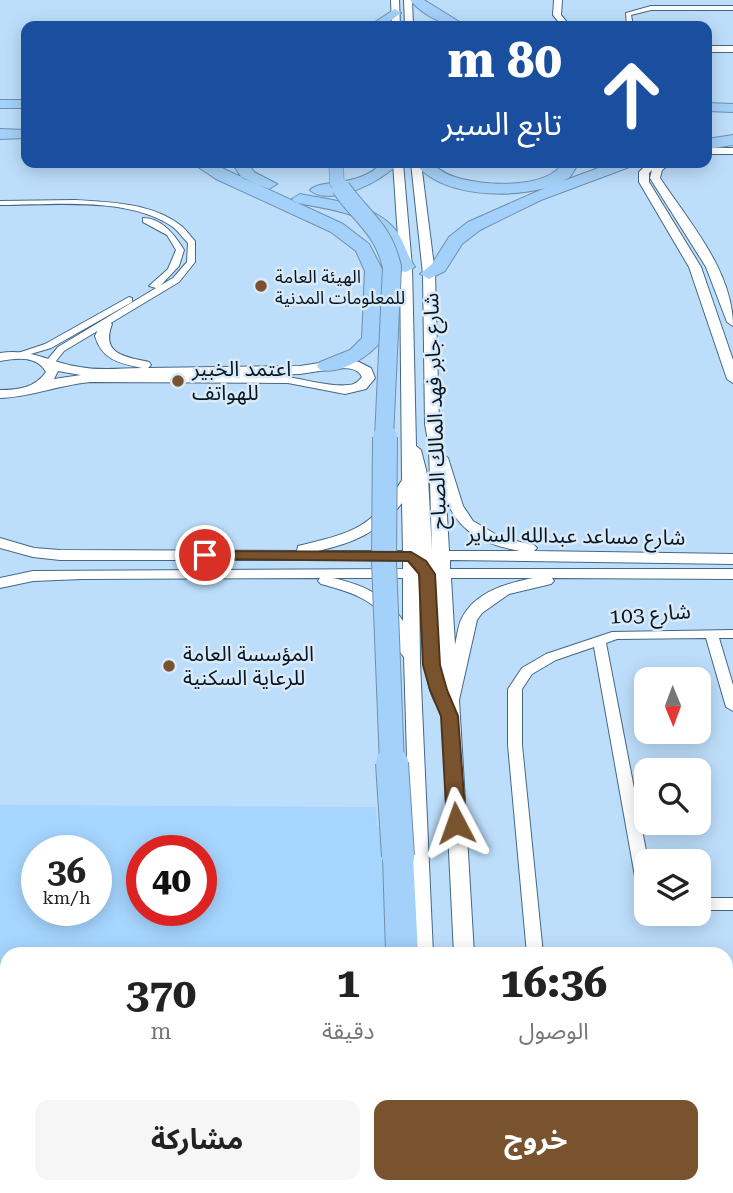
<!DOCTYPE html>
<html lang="ar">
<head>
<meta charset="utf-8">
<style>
  :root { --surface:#fff; --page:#f6f6f6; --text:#222; --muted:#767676; --accent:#78532d }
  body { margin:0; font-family:"Roboto Serif","Noto Sans Arabic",serif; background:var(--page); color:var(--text); direction:rtl; height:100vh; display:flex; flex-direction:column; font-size:26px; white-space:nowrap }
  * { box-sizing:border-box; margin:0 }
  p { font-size:23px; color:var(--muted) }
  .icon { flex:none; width:38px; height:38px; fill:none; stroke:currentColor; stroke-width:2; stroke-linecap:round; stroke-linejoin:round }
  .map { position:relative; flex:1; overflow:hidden; direction:ltr }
  .details { position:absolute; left:0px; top:947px; width:733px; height:247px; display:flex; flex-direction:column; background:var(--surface); border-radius:21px 21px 0 0; box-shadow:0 4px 18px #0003; direction:rtl }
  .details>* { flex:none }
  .hud { position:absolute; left:21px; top:21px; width:691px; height:147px; border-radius:14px; box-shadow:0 4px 18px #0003; direction:rtl; background:#1a4fa0; color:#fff; overflow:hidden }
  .needle { width:46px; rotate:179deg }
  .tools { position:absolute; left:634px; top:667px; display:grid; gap:14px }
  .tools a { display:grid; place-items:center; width:77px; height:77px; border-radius:14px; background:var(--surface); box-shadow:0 4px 18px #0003; font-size:35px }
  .speed { position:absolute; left:21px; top:835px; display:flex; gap:14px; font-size:35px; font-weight:700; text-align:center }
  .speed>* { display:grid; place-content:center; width:91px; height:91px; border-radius:50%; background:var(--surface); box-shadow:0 4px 18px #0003; line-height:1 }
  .speed small { font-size:18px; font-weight:400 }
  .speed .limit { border:10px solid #d22; background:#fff; color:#111 }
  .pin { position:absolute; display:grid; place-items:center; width:60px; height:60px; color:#fff; margin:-30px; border:4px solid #fff; border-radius:50%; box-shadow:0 2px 7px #0007 }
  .me { position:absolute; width:77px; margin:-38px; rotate:356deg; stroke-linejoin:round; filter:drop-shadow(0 0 5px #0008) }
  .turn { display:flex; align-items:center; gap:24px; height:147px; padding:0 35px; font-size:32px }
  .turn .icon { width:91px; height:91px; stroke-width:2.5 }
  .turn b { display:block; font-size:49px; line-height:60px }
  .eta { display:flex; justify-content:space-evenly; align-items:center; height:119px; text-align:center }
  .eta b { font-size:42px; font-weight:700; line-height:49px }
  .action { display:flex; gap:14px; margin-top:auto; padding:14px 35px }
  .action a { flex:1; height:80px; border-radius:14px; background:var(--accent); color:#fff; font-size:28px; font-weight:700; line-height:80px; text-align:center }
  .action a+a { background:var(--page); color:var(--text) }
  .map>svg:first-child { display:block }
  .built { fill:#a6d6ff; fill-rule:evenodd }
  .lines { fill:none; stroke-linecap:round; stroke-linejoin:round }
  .minor-casing { stroke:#436888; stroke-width:2 }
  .tertiary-casing { stroke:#436888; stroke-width:2 }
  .motorway-casing { stroke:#6d90ae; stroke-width:2 }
  .minor { fill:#fff; fill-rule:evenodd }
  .tertiary { fill:#fff; fill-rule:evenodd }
  .motorway { fill:#a4d1f9; fill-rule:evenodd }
  .motorway-bridge-far3-casing { stroke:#6d90ae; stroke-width:15; stroke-linecap:butt }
  .motorway-bridge-far2-casing { stroke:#6d90ae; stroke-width:20; stroke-linecap:butt }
  .motorway-bridge-far1-casing { stroke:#6d90ae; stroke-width:26; stroke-linecap:butt }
  .motorway-bridge-casing { stroke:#6d90ae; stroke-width:34; stroke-linecap:butt }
  .motorway-bridge-far3 { stroke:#a4d1f9; stroke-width:14 }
  .motorway-bridge-far2 { stroke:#a4d1f9; stroke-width:18 }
  .motorway-bridge-far1 { stroke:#a4d1f9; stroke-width:24 }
  .motorway-bridge { stroke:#a4d1f9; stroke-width:32 }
  .route { fill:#78532d; stroke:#4e361d; stroke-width:2 }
  .poi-dot { fill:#78532d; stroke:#d9e9f7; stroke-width:2.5 }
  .labels { text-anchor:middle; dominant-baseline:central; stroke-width:5; stroke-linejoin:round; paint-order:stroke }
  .far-poi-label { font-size:18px; fill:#071622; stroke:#d9e9f7; text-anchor:start }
  .poi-label { font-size:21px; fill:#071622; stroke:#d9e9f7; text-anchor:start }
  .street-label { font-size:21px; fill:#071622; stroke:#d9e9f7 }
</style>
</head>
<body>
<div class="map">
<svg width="733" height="1193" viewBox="0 0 733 1193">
  <rect width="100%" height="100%" fill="#bddefb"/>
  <path class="built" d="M 0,805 L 376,807 L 377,826 L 389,826 L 393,954 L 7,954 L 7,1186 L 390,1186 L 389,1193 L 0,1193 ZM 37,850 L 96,850 L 96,910 L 37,910 ZM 142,850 L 201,850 L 201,910 L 142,910 Z"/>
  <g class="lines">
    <defs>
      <path id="minor" d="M 651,6 L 733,6 L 733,10 L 651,10 L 631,15 L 633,26 L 627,26 L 626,13 Z
        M 75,200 C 109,202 152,203 180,225 C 186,229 190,236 195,241 L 195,262 L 179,282 L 64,351 L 52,366 L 49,367 L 44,364 L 58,347 L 156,288 L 149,286 L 168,269 L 176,250 L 167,235 L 143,222 L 143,218 C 162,218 175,235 184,250 L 179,266 L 161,285 L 173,278 L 187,262 L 188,243 C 183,238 178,231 173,227 C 128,196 52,205 0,205 L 0,201 Z
        M 129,297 L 132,298 L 132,302 L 51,348 L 17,358 L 12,355 L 45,344 Z
        M 733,630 L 733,638 L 719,638 L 733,685 L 733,711 L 726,707 L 706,638 L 617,639 L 606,643 L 648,861 L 646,861 L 646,899 L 641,897 L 638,893 L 594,647 L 556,660 L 532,674 L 522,689 L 522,745 L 543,954 L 527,954 L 508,745 L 508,689 L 522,668 L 546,654 L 612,632 Z
        M 698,898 L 733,898 L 733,910 L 698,910 Z
        M 726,1006 L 733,1006 L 733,1020 L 726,1020 Z
        M 496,1186 L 514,1186 L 515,1193 L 497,1193 Z
        M 549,1186 L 567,1186 L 568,1193 L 550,1193 Z
        M 690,1186 L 708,1186 L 709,1193 L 691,1193 Z"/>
      <path id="tertiary" d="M 391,0 L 399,0 L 400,26 L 392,26 Z
        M 404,0 L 412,0 L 413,26 L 405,26 Z
        M 554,0 L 562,0 L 561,15 L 570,26 L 562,26 L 553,15 Z
        M 707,46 L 733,46 L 733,52 L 707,52 Z
        M 707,148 L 733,148 L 733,154 L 707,154 Z
        M 393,163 L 403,163 L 412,267 L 416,446 L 421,450 L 428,478 L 432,551 L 429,447 L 425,424 L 423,274 L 411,163 L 421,163 L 435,274 L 439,424 L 443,454 L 448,458 L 463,506 L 473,521 L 502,538 L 534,545 L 537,548 L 534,551 L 733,554 L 733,564 L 450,560 L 450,569 L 733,569 L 733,579 L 552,578 L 554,581 L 551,584 L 509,594 L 482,613 L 477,620 L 459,700 L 474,954 L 454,954 L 442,709 C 420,699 421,602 419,578 L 420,662 L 433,954 L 413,954 L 404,657 C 396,649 395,637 390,627 C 378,599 347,591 321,584 L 318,581 L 320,578 L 82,579 L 33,581 L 0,588 L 0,578 L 33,571 L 403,569 L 403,560 L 60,560 L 33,557 L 0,548 L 0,538 L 34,548 L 60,550 L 297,551 L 298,546 C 351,533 372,529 402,480 L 400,267 ZM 446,498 C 458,533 486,545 520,551 L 449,551 ZM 402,503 L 403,551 L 317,551 C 351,544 380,532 402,503 ZM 333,578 L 403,578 L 403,621 C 387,595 363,585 333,578 ZM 451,578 L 533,578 C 507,583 475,592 462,618 C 458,625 457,637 455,645 Z
        M 648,163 L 671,163 L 662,170 L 660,178 C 689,222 733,271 733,326 L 727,322 L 706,267 L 650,178 L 652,170 L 649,173 L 649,182 L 701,267 L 733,360 L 733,383 L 727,379 L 689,267 L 639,182 L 639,172 Z
        M 106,320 L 112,324 C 100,355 127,357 149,362 L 151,365 L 148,368 L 300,366 L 339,360 L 359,362 L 371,368 L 375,378 L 366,389 L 345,394 L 288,383 L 90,382 C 59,385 31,397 0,398 L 0,390 C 18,390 35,388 46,372 C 37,355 16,358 0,361 L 0,353 C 31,348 51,363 80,367 C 100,371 122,368 142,368 C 119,363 102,360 95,336 L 102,321 ZM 339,368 C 348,368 358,368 362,377 C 358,382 354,385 348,385 C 329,388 292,375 268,375 L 300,374 ZM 58,371 L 81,375 L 54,379 Z
        M 421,1186 L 445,1186 L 446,1193 L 422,1193 Z
        M 465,1186 L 489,1186 L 489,1193 L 465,1193 Z"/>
      <path id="motorway" d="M 410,0 L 424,0 L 466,26 C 445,27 424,16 410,0 Z
        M 395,9 L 401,13 L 383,26 L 369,26 Z
        M 0,100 L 26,100 L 26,108 L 0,108 Z
        M 707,103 L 733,104 L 733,112 L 707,111 Z
        M 0,129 L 26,130 L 26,138 L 0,139 Z
        M 733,135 L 733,145 L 707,149 L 707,139 Z
        M 192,163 L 211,163 L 343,224 L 369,244 L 383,271 L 382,340 C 370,356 341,375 320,370 L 317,366 L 320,362 L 350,350 L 362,338 L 365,271 L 356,251 L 331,232 L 216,179 Z
        M 232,163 L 248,163 L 254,172 L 277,184 L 269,189 L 242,178 Z
        M 382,163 L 398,163 C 384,181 329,208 310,190 C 322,178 357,189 382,163 Z
        M 415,163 C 439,162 435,171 455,177 C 482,186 546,190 563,163 L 579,163 L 570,177 L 563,181 L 612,163 L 634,163 L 632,166 L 541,200 L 480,230 L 462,244 L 445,271 L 429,279 L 420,274 L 432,264 L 449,237 L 468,222 L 545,188 C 507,198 441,197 415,163 Z
        M 300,194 C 332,201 376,203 397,232 C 405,243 407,256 415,267 L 406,272 L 400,271 C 391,260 390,246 382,236 C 363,210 322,209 294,202 L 292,199 Z
        M 398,845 L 409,848 L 413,856 L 418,954 L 386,954 L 383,856 L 387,848 Z
        M 396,1186 L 432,1186 L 432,1193 L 396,1193 Z"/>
    </defs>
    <use href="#minor" class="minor-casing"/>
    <use href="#tertiary" class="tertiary-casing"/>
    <use href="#motorway" class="motorway-casing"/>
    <use href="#minor" class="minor"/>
    <use href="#tertiary" class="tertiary"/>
    <use href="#motorway" class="motorway"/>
    <defs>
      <path id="motorway-bridge-far3" d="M 336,163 L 337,183 L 342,190"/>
      <path id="motorway-bridge-far2" d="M 341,188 C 362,218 383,228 392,267 L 384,438"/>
      <path id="motorway-bridge-far1" d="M 385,437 L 384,561 L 392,765"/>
      <path id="motorway-bridge" d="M 392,763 L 398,856"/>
    </defs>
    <use href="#motorway-bridge-far3" class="motorway-bridge-far3-casing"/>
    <use href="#motorway-bridge-far2" class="motorway-bridge-far2-casing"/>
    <use href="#motorway-bridge-far1" class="motorway-bridge-far1-casing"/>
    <use href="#motorway-bridge" class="motorway-bridge-casing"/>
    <use href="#motorway-bridge-far3" class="motorway-bridge-far3"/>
    <use href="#motorway-bridge-far2" class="motorway-bridge-far2"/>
    <use href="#motorway-bridge-far1" class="motorway-bridge-far1"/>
    <use href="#motorway-bridge" class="motorway-bridge"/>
  </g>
  <path class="route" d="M 205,551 L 411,552 L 426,561 L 435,574 L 440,665 L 447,690 L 458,716 L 466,823 L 463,828 L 449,828 L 447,823 L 441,716 L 430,690 L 423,665 L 419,574 L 408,561 L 199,559 L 197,555 Z"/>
  <g class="poi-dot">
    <circle cx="261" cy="286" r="7"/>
    <circle cx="178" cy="381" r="7"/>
    <circle cx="169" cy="666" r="7"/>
  </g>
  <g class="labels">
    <g class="far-poi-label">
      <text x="275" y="276">الهيئة العامة<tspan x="275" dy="21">للمعلومات المدنية</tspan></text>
    </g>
    <g class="poi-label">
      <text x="192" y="369">اعتمد الخبير<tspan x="192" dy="24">للهواتف</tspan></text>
      <text x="183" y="654">المؤسسة العامة<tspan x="183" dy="24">للرعاية السكنية</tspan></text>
    </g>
    <g class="street-label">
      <text transform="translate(435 411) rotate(-92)">شارع جابر فهد المالك الصباح</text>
      <text transform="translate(576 536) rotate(1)">شارع مساعد عبدالله الساير</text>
      <text transform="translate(650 614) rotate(-4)">شارع 103</text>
    </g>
  </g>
</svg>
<div class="tools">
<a><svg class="needle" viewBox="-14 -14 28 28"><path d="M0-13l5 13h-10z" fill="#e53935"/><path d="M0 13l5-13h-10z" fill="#767676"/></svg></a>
<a><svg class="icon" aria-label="search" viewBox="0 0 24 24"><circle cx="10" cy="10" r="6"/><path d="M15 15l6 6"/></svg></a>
<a><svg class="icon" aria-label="layers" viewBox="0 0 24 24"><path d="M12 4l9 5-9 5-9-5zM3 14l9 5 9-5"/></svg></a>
</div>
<div class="speed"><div>36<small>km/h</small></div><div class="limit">40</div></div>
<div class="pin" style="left:205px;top:555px;background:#d93025"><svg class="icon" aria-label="arrive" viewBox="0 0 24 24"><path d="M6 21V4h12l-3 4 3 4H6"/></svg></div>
<svg class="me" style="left:456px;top:823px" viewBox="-20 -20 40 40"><path d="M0-17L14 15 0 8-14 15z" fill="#78532d" stroke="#fff" stroke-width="4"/></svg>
<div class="hud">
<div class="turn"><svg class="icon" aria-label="ahead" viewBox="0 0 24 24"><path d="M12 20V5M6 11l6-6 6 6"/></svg><div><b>80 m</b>تابع السير</div></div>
</div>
<section class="details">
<div class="eta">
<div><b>16:36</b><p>الوصول</p></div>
<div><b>1</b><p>دقيقة</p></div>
<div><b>370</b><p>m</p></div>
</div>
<div class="action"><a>خروج</a><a>مشاركة</a></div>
</section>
</div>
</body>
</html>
